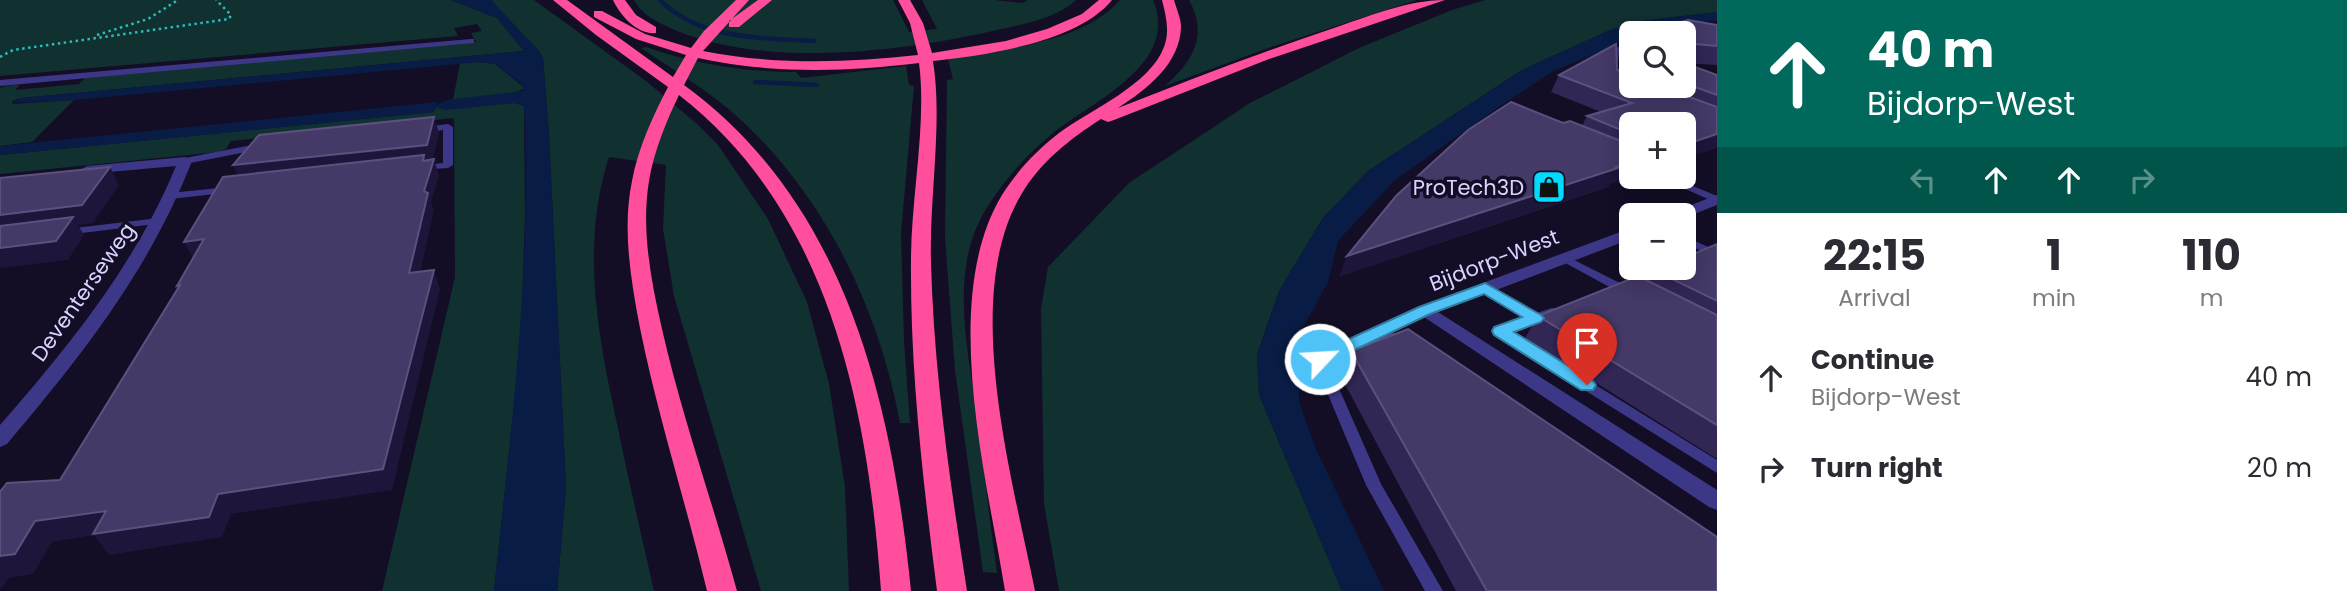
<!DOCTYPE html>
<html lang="en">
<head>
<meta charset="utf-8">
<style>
  :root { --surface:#fff; --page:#f7f7f7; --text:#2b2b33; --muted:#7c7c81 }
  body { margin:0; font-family:Poppins,sans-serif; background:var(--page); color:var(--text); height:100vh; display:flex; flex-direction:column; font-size:26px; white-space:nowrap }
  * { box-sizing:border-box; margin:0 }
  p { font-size:23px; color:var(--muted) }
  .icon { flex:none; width:38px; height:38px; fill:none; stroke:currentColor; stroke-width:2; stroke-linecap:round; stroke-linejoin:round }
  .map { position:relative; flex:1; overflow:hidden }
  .drawer { display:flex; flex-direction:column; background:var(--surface); width:630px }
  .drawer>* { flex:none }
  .top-card { background:#00695c; color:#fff; overflow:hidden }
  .controls { position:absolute; left:1619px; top:21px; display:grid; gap:14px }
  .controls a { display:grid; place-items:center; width:77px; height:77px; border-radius:10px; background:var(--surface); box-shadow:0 4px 18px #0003; font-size:35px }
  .pin { position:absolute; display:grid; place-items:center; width:60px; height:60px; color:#fff; margin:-72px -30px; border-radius:50% 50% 50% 0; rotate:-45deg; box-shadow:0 0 7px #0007 }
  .pin .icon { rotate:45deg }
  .me { position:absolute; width:77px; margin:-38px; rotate:65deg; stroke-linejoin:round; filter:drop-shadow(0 0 5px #0008) }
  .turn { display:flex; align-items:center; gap:24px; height:147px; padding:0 35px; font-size:32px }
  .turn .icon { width:91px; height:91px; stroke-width:2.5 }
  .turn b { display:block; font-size:49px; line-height:60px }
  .lanes { display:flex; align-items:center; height:66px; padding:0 35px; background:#0003; justify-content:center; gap:35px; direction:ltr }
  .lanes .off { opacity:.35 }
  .eta { display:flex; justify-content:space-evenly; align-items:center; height:119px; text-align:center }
  .eta b { font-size:42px; font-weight:700; line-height:49px }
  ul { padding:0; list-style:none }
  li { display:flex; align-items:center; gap:21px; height:91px; padding:0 35px }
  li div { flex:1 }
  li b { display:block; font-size:26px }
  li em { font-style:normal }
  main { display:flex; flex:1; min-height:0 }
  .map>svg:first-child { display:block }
  .green { fill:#113030 }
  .water { fill:#081c45 }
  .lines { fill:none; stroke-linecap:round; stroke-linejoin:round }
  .stream { stroke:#081c45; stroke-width:4.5 }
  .path { stroke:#2abcb9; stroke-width:2.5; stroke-dasharray:2.5 3.5; stroke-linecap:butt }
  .lane { fill:#3d3787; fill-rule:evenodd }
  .street { fill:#3d3787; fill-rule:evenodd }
  .highway { fill:#ff4e9c; fill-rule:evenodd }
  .wall { fill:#322655 }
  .shaded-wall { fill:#1e153a }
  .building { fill:#443967; stroke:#5b517f; stroke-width:2 }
  .route { fill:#4fc3f7; stroke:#337fa1; stroke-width:2 }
  .labels { text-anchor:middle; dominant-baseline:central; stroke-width:7; stroke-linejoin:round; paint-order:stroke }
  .poi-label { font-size:21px; fill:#dad3ff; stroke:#130e26; text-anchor:end }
  .street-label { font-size:21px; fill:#dad3ff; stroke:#130e26 }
</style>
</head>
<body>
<main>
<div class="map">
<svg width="1717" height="591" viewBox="0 0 1717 591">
  <rect width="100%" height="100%" fill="#130e26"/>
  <path class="green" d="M 0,0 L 451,0 L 497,18 L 524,51 L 22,98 L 12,101 L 13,104 L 74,100 L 32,142 L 0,146 L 0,88 L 2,87 L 20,84 L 15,90 L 79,84 L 85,78 L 476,42 L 471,33 L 482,31 L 477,24 L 454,28 L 458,36 L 0,76 Z
    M 491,0 L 534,0 L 646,81 L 696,123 L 718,145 L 768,219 L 807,302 L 829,384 L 845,487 L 849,591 L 761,591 L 674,296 L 663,229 L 666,165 L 609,157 C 581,244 597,331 616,419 C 628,477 641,534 654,591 L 557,591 L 566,488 L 549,135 L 543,58 Z
    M 634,0 L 893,0 L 909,32 L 937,29 L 922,0 L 994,0 L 1023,3 L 1027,0 L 1076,0 C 1056,19 1023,24 997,30 C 902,52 757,70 666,26 C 653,20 641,13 634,0 Z
    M 1120,0 L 1153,0 C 1180,63 1094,101 1054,132 C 1026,155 1000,184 982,216 C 949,277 969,355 978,420 C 984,471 990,522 997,573 L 983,572 L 955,370 L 945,238 L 947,80 L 953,79 L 948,59 C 1001,49 1083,43 1120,0 Z
    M 1189,0 L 1417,0 L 1271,47 L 1165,86 C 1192,62 1209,36 1189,0 Z
    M 1485,0 L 1717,0 L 1717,12 L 1642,21 L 1608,31 L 1522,70 L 1368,171 L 1323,218 L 1279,291 L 1257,355 L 1259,395 L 1342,591 L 1059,591 L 1044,504 L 1041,309 L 1048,267 L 1129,183 L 1250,103 L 1359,48 L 1452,10 Z
    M 646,47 C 694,64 745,72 796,72 L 801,78 L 906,66 L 909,85 L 914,86 L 901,233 L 904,342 L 910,423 L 900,423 C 879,309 826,199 741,120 C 711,92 675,71 641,48 Z
    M 480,62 L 495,64 L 525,88 L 512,94 L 453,100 L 460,63 Z
    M 515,103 L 524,106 L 525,213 L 521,342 L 494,591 L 382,591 L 455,277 L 454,118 L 231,141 L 226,149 L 218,152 L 0,174 L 0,155 L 433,112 L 436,107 Z"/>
  <path class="water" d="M 451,0 L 491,0 L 540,52 L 543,58 L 549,135 L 566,488 L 557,591 L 494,591 C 511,430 532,268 524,106 L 515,103 L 445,110 L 436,107 L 434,112 L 0,155 L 0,146 L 437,102 L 437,105 L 447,100 L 523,91 L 524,86 L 495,64 L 480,62 L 75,100 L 11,103 L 22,98 L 524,51 L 497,18 Z
    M 1717,12 L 1717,20 L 1646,33 L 1631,33 L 1631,38 L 1552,72 L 1503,104 L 1395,180 L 1338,241 L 1328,282 L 1302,330 L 1299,367 L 1299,402 L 1316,449 L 1384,591 L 1342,591 L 1259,395 L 1257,355 L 1279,291 L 1323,218 L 1368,171 L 1522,70 L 1608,31 L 1642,21 Z"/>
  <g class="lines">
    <path class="stream" d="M 660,0 C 699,40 761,38 814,41
      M 755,82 L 817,85"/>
    <path class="path" d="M 97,35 L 148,19 L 178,0
      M 0,57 L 13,50 L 229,19 L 231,15 L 216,0"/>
    <path class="lane" d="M 471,39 L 474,39 L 474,43 L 0,86 L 0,80 Z
      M 1631,43 L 1631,48 L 1619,52 L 1617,68 L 1611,68 L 1612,49 Z
      M 448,124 L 453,127 L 453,165 L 448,168 L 417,170 L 417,166 L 443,163 L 443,130 L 424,133 L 419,130 L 424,127 Z
      M 263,143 L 266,144 L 266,148 L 185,164 L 180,161 L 185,158 Z
      M 1658,177 L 1671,177 L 1717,196 L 1717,203 Z
      M 229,187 L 234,190 L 233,192 L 170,199 L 165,196 L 170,193 Z
      M 159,218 L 163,219 L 164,221 L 163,223 L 66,235 L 60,232 L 66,229 Z
      M 1684,236 L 1717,251 L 1717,258 L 1684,243 Z
      M 1564,255 L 1632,289 L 1634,292 L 1628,296 L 1624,295 L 1560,260 L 1558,258 Z
      M 1485,284 L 1537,313 L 1552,308 L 1556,309 L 1558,312 L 1556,315 L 1510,332 L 1717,460 L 1717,473 L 1495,334 L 1494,331 L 1495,328 L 1526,317 L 1481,291 L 1479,288 Z
      M 1424,307 L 1430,311 L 1428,314 L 1391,331 L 1408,344 L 1406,347 L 1396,347 L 1380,336 L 1327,361 L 1381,484 L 1443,591 L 1425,591 L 1366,485 L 1313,359 L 1315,356 Z"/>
    <path class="street" d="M 185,157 L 192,161 C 149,271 82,355 7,444 L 0,447 L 0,425 C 70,345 135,265 176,166 L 87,174 L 80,170 L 87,166 Z
      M 1717,195 L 1717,205 L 1684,218 L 1684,215 L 1670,215 L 1673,212 Z
      M 1631,228 L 1631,239 L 1438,312 L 1717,490 L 1717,510 L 1709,507 L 1415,311 L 1418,307 Z"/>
    <path class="highway" d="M 553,0 L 567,0 L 673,77 L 686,55 L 636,39 L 594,17 L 594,11 L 602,11 L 645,34 L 691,48 L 704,31 L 736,0 L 749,0 L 703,51 C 773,65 847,63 918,55 L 910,23 L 898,0 L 910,0 L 923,23 L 932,53 L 1006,41 L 1047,29 L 1082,14 L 1099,0 L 1112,0 C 1077,43 985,55 933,61 C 943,123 929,198 931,263 C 934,373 950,482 967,591 L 937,591 C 923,481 910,371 911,260 C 911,197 927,123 919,63 C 847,72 770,74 698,58 L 684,85 C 846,203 892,402 911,591 L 881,591 C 868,410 831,213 679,95 C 666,122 654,151 649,181 C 641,229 651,281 662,329 C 682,417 713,503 737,591 L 707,591 C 686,503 658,417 640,328 C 631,281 622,229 632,181 C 638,148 653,116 668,87 L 596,35 Z
      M 613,0 L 625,0 L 636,15 L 656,27 L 656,33 C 637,35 620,15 613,0 Z
      M 758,0 L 772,0 L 739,27 L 729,27 L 729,21 Z
      M 1162,0 L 1174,0 C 1176,8 1181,18 1181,27 C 1180,64 1147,89 1118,108 C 1189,80 1259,53 1331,29 C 1367,17 1407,0 1445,0 L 1269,59 L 1114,120 L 1108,122 L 1101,119 C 1070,139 1040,162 1021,195 C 960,298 1013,480 1035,591 L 1005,591 C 987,478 939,299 1002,195 C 1017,171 1037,150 1059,133 C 1090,110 1150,85 1164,47 C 1170,31 1166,16 1162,0 Z"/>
  </g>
  <path class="wall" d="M 1717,25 L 1717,65 L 1684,63 L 1684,33 Z
    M 1631,36 L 1631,86 L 1684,86 L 1684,63 L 1717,75 L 1717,148 L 1631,124 L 1631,177 L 1609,184 L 1608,187 L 1340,276 L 1347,256 L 1563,123 L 1582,126 L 1587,116 L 1601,112 L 1551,92 L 1559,75 L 1617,70 L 1620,71 L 1621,54 Z
    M 1717,244 L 1717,459 L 1525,338 L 1538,316 L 1647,281 L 1654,270 Z
    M 1351,351 L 1717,591 L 1456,591 L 1340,375 Z"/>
  <path class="shaded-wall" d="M 434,117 L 439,133 L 432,162 L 434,159 L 439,176 L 431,202 L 434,210 L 416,292 L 409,273 L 424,191 L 241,183 L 233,165 Z
    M 1717,134 L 1717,148 L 1684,159 L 1684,145 Z
    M 1631,162 L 1632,177 L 1609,184 L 1608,187 L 1340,276 L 1347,256 Z
    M 110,167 L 119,185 L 93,223 L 78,225 L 84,235 L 68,260 L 0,268 L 0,215 Z
    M 204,239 L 194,260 L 184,242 Z
    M 434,270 L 440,289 L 392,490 L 231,514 L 222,537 L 109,555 L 94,535 L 52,542 L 33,574 L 9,578 L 0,590 L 0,556 L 35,521 L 218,494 Z"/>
  <path class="building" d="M 1688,20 L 1717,25 L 1717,46 L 1684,43 L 1684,33 L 1640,33 Z
    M 1629,43 L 1631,43 L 1631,64 L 1627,63 Z
    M 1616,44 L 1617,70 L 1631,75 L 1631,86 L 1660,86 L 1717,107 L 1717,134 L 1684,145 L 1684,124 L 1631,124 L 1631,134 L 1587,116 L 1632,103 L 1559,75 Z
    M 1684,63 L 1717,75 L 1717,95 L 1684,83 Z
    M 1511,102 L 1563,123 L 1570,121 L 1631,145 L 1631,162 L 1616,167 L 1618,168 L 1347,256 L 1396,196 L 1468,130 Z
    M 434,117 L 427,145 L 233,165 L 259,135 Z
    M 424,155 L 423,161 L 434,159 L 424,191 L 428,193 L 409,273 L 434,270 L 383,469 L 218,494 L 209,517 L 93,534 L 106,511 L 35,521 L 15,554 L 0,556 L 0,492 L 7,483 L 60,480 L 180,285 L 177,286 L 204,239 L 184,242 L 223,177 Z
    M 110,167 L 82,205 L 0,215 L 0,178 Z
    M 73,217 L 56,241 L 0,248 L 0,226 Z
    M 1717,244 L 1717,301 L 1654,270 L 1659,268 L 1684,268 L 1684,258 Z
    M 1638,276 L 1717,315 L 1717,425 L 1538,316 Z
    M 1408,329 L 1717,537 L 1717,591 L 1487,591 L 1351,351 Z"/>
  <path class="route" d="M 1485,283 L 1541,315 L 1544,318 L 1541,322 L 1514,332 L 1593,381 L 1596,385 L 1593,390 L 1581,390 L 1494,335 L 1492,331 L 1494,327 L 1522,317 L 1484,294 L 1430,314 L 1327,363 L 1314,363 L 1312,359 L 1314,355 L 1419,307 Z"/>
  <defs>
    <symbol id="shop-square" viewBox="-11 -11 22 22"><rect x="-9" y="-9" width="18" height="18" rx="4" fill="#00dafe" stroke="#130e26"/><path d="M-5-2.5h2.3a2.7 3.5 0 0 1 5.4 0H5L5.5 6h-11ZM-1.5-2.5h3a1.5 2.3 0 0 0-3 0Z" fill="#111"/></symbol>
  </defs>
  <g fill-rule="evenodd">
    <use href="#shop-square" x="1530" y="168" width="38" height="38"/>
  </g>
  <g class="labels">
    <g class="poi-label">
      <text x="1524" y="187">ProTech3D</text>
    </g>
    <g class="street-label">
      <text transform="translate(1494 260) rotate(-21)">Bijdorp-West</text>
      <text transform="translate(83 292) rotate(-55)">Deventerseweg</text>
    </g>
  </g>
</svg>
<div class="controls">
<a><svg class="icon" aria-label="search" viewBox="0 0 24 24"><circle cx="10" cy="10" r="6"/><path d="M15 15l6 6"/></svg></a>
<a>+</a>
<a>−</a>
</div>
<div class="pin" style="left:1587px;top:385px;background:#d93025"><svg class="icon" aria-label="arrive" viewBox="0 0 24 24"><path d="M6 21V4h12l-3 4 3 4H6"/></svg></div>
<svg class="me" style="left:1320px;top:359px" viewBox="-20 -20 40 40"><circle r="17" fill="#4fc3f7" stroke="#fff" stroke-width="3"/><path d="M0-11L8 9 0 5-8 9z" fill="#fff"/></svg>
</div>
<section class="drawer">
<div class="top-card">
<div class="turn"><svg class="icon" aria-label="ahead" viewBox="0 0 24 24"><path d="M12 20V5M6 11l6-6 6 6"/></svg><div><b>40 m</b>Bijdorp-West</div></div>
<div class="lanes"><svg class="icon off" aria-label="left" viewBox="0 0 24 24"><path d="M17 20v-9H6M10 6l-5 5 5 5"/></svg><svg class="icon" aria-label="ahead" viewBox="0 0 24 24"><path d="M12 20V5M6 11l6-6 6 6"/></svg><svg class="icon" aria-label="ahead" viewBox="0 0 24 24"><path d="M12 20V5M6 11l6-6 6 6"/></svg><svg class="icon off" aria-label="right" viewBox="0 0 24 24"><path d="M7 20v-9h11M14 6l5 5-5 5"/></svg></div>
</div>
<div class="eta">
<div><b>22:15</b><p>Arrival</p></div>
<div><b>1</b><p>min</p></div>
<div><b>110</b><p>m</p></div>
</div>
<ul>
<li><svg class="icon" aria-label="ahead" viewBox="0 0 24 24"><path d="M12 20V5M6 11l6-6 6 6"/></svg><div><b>Continue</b><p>Bijdorp-West</p></div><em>40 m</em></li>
<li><svg class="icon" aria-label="right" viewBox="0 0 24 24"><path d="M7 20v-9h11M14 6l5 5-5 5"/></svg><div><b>Turn right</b></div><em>20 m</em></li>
</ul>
</section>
</main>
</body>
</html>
